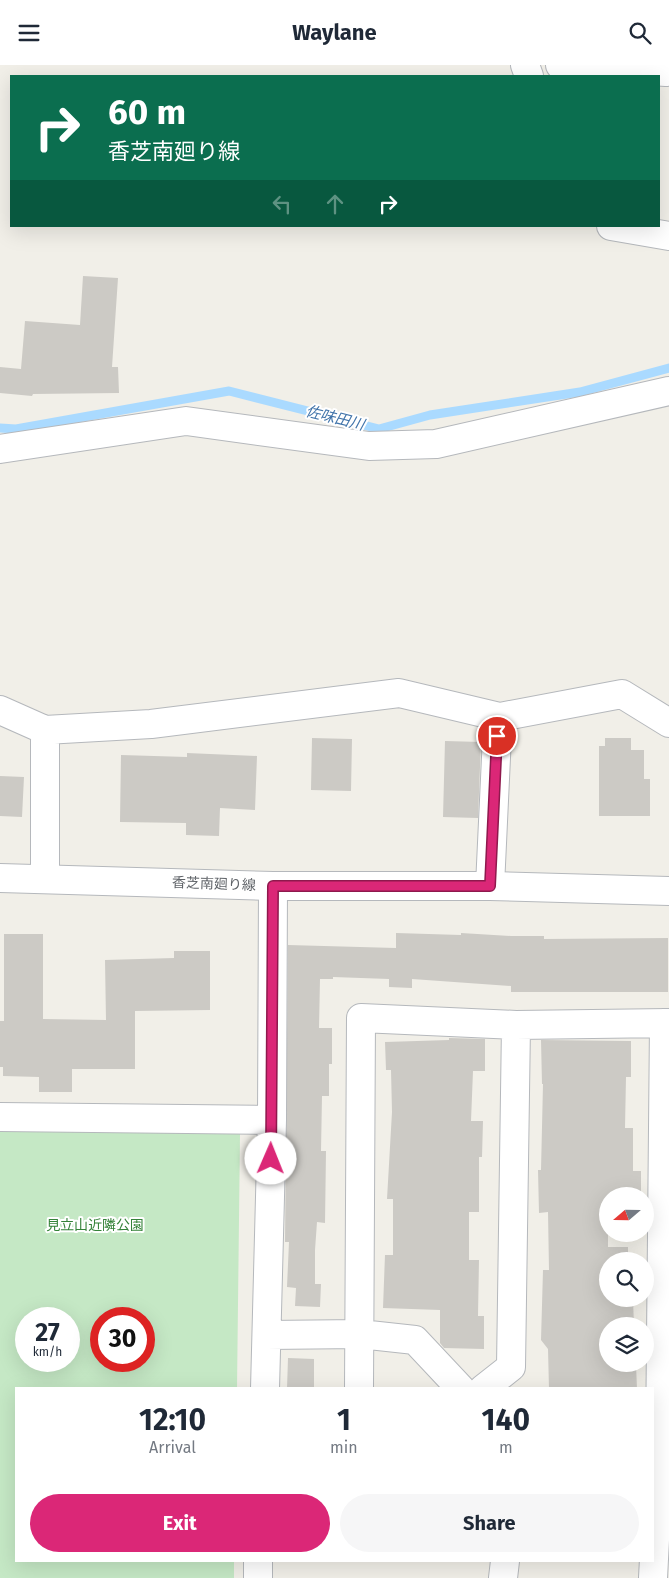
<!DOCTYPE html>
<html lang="en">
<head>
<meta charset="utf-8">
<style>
  :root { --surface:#fff; --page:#f6f6f7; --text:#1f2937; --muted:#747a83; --accent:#db2777 }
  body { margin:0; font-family:"Fira Sans","Noto Sans JP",sans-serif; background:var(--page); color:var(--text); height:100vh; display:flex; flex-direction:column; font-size:19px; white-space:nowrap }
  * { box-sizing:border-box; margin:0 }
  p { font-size:16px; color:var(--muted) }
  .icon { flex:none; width:28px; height:28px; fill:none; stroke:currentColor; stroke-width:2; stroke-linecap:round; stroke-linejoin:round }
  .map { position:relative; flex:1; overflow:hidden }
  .panel { position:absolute; left:15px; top:1322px; width:639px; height:175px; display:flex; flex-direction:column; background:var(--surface); border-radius:0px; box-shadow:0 5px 20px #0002 }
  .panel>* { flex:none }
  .hud { position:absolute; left:10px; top:10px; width:650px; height:152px; border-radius:0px; box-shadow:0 5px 20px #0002; background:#0b6e4f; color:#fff; overflow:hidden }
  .needle { width:32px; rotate:250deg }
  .buttons { position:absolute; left:599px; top:1122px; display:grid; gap:10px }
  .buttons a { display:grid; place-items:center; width:55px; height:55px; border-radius:50%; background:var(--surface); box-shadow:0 5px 20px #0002; font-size:25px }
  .speed { position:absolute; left:15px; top:1242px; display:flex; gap:10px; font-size:25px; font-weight:700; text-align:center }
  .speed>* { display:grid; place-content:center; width:65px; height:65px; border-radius:50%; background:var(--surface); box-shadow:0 5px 20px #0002; line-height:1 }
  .speed small { font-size:12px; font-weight:400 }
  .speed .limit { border:8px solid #d22; background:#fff; color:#111 }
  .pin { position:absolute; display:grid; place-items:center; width:42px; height:42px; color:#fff; margin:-21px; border:2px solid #fff; border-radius:50%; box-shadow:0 1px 5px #0007 }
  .me { position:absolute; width:55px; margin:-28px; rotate:1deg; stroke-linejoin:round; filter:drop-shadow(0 0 4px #0008) }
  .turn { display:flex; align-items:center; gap:18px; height:105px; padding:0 15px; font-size:22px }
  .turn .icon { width:65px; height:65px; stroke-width:2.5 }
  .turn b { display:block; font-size:35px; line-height:42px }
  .lanes { display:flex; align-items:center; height:48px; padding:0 15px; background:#0003; justify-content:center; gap:25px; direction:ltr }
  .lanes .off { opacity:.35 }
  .eta { display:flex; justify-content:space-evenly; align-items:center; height:85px; text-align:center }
  .eta b { font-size:30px; font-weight:700; line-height:35px }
  .primary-button { display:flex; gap:10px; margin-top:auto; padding:10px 15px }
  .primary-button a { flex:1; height:58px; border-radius:30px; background:var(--accent); color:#fff; font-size:20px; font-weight:700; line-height:58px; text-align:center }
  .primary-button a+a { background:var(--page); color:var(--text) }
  header { display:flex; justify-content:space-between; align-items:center; height:65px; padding:0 15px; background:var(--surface); font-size:22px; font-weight:700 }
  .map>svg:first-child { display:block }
  .green { fill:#c5e8c5; fill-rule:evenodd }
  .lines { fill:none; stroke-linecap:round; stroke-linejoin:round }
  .stream { stroke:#aadaff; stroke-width:9 }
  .building { fill:#cccac5 }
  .minor-casing { stroke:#b5b8bc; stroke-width:30 }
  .tertiary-casing { stroke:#b5b8bc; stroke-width:30 }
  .minor { stroke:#fff; stroke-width:28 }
  .tertiary { stroke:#fff; stroke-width:28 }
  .route-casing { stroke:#8e194d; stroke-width:12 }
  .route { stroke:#db2777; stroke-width:9 }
  .labels { text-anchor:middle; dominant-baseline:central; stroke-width:4; stroke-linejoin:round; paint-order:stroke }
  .street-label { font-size:14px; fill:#5f6368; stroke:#fff }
  .park-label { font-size:14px; fill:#348238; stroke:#fff }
  .water-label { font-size:15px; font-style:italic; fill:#4174aa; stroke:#fff }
</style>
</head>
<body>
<header><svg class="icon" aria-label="menu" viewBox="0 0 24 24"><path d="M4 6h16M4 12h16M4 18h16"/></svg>Waylane<svg class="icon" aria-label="search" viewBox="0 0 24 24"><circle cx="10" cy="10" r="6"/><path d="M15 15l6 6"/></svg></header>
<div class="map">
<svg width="669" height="1513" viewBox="0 0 669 1513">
  <rect width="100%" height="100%" fill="#f1efe8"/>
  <path class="green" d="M 0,1064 L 240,1069 L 237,1324 L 16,1324 L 16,1496 L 234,1496 L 234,1513 L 0,1513 ZM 26,1254 L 69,1254 L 69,1296 L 26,1296 ZM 101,1254 L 144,1254 L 144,1296 L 101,1296 Z"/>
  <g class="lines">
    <path class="stream" d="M 0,363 L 16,364 L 229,326 L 379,364 L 430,350 L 580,327 L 669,303"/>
  </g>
  <path class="building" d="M 83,211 L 118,213 L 112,302 L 118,302 L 119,328 L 33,329 L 32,331 L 0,328 L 0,302 L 21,304 L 25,256 L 80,260 Z
    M 312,673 L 352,674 L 351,726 L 311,725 Z
    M 605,673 L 631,673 L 631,685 L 644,685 L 644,714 L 650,714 L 650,751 L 599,751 L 599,681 L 605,681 Z
    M 445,676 L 481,677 L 478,753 L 443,752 Z
    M 187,688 L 257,691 L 255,745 L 220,743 L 219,771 L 186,770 L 186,758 L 120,757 L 121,690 L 187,692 Z
    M 0,711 L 24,712 L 22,752 L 0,751 Z
    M 396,868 L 461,870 L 461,868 L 511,871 L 544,871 L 544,874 L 668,873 L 668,927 L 511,927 L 511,921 L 412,914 L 412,923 L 389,922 L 389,914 L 333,912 L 333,914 L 320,914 L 319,963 L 332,963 L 332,999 L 329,999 L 329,1031 L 322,1031 L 321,1086 L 326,1086 L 325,1158 L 317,1157 L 315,1185 L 315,1219 L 321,1219 L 320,1242 L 295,1241 L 296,1223 L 287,1222 L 289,1177 L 285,1177 L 288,880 L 396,883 Z
    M 4,869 L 43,869 L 43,954 L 106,955 L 105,895 L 174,893 L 174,886 L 210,886 L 210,945 L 135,946 L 135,1004 L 72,1004 L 72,1027 L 39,1027 L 39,1012 L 3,1011 L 3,1002 L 0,1002 L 0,956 L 4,956 Z
    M 449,973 L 485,974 L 485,1006 L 473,1006 L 471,1056 L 483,1056 L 482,1092 L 479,1092 L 479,1147 L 469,1147 L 469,1195 L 479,1195 L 478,1251 L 484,1251 L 484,1284 L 444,1283 L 440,1278 L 440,1245 L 383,1243 L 385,1190 L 393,1190 L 393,1134 L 387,1134 L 392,1047 L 391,1005 L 386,1005 L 385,977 L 449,975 Z
    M 541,975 L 631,976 L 631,1012 L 626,1012 L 625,1063 L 633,1063 L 633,1106 L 641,1106 L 641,1131 L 608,1131 L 608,1182 L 628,1182 L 628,1196 L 608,1196 L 608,1234 L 633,1234 L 634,1261 L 608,1261 L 608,1299 L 636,1299 L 637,1324 L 549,1324 L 548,1284 L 541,1275 L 543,1205 L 549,1205 L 548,1147 L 539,1148 L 538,1105 L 541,1105 L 543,1019 L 542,1019 Z
    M 288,1293 L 314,1294 L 314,1324 L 287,1324 Z"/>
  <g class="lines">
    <defs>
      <path id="minor" d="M 525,0 L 529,11
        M 560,0 L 666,7 L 666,0
        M 611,161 L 669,171
        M 0,384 L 186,356 L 369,381 L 436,379 L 669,326
        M 0,645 L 45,665 L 45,813
        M 45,665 L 151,659 L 399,628 L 500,652 L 622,629 L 669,658
        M 490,821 L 497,671 L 500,652
        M 0,1052 L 272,1055
        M 267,1270 L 360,1269 L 415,1275 L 461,1324
        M 265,1324 L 272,1055 L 273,821
        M 359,1324 L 361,953 L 516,960 L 669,958
        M 483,1324 L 511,1302 L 516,960
        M 258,1513 L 258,1496
        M 503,1513 L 505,1496
        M 653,1513 L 660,1379 L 664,958"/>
      <path id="tertiary" d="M 0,813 L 273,821 L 490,821 L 669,826"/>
    </defs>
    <use href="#minor" class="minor-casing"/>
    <use href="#tertiary" class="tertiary-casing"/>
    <use href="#minor" class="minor"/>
    <use href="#tertiary" class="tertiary"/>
  </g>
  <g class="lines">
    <defs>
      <path id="route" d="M 271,1094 L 273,821 L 490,821 L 497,671"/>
    </defs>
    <use href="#route" class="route-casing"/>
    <use href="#route" class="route"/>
  </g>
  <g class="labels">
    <g class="street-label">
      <text transform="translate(214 819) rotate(2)">香芝南廻り線</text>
    </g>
    <g class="park-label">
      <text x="95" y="1160">見立山近隣公園</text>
    </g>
    <g class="water-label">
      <text transform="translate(335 353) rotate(14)">佐味田川</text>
    </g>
  </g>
</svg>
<div class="buttons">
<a><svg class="needle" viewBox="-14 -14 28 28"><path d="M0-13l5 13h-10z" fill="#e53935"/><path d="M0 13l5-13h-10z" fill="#747a83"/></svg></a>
<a><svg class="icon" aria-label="search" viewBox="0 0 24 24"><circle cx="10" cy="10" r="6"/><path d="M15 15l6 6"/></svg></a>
<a><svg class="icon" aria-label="layers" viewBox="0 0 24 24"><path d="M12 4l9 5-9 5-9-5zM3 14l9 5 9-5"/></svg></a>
</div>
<div class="speed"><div>27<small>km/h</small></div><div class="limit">30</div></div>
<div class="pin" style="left:497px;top:671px;background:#d93025"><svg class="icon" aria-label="arrive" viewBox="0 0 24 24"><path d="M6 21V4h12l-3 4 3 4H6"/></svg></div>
<svg class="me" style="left:271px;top:1094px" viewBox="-20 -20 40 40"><circle r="19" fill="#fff"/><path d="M0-13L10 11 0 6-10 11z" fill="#db2777"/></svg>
<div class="hud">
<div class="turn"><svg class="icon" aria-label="right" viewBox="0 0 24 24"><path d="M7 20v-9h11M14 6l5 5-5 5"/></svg><div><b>60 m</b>香芝南廻り線</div></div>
<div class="lanes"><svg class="icon off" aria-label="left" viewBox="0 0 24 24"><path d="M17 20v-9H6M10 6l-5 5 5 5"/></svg><svg class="icon off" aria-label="ahead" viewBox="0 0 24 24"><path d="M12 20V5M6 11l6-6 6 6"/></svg><svg class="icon" aria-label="right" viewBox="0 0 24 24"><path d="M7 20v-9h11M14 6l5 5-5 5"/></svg></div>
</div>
<section class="panel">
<div class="eta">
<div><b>12:10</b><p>Arrival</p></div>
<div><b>1</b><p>min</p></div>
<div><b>140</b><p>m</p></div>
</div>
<div class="primary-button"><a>Exit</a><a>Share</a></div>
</section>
</div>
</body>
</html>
